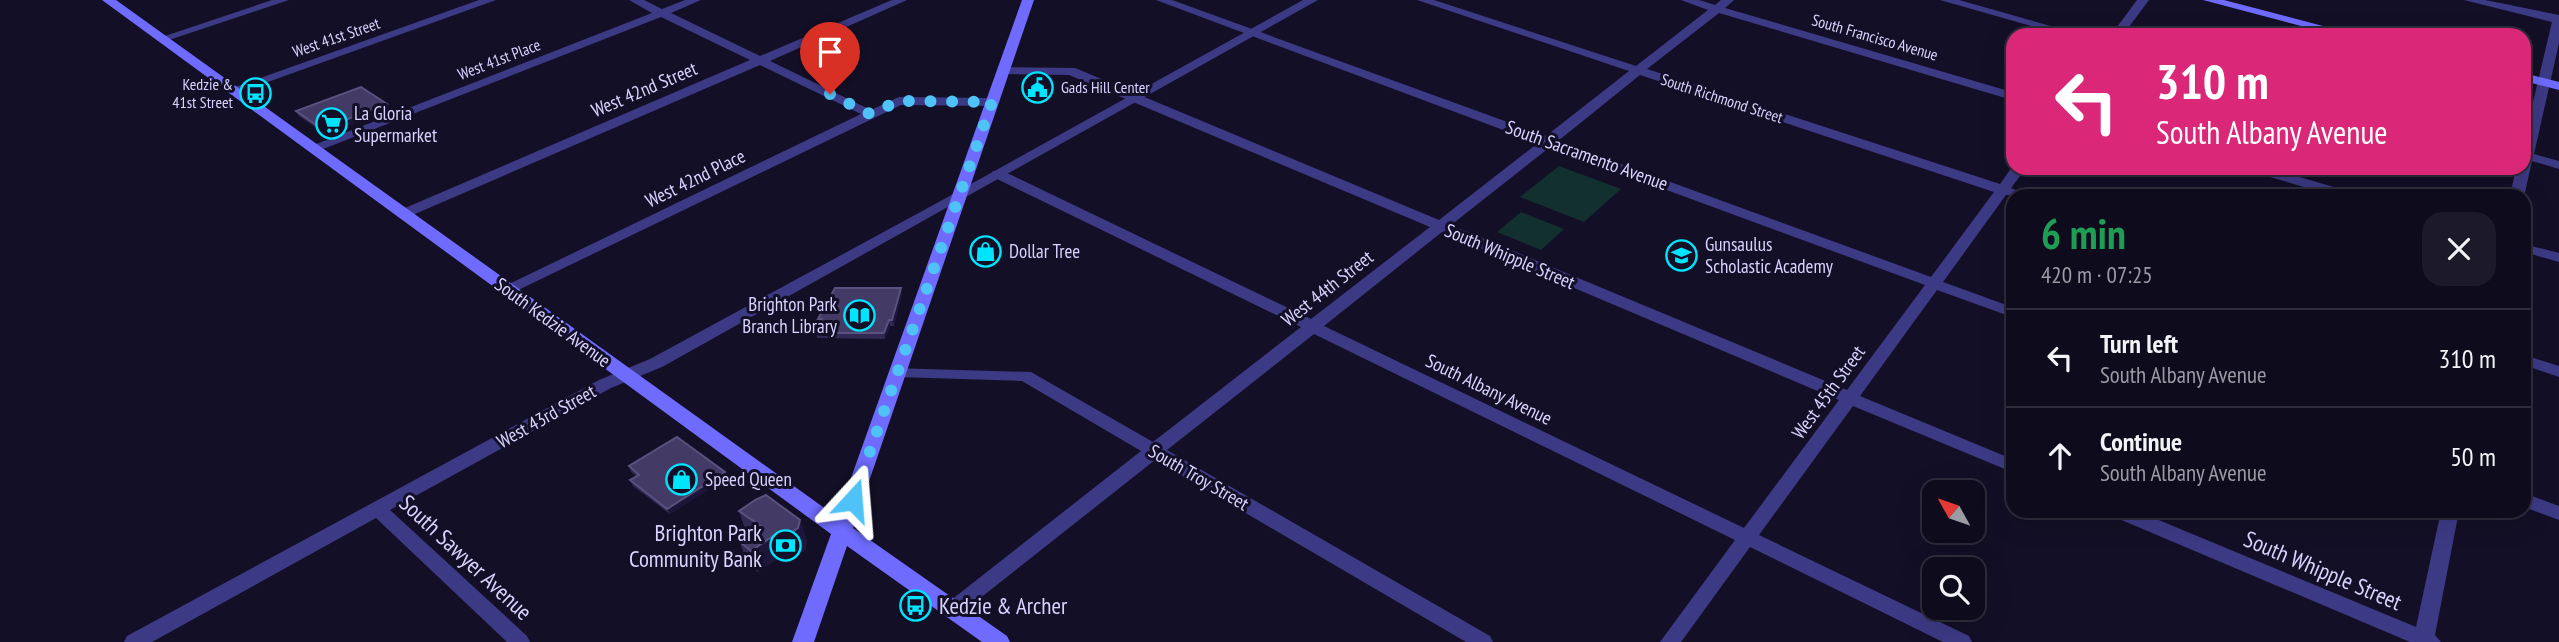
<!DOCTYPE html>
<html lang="en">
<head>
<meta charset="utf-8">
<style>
  :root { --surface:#0e0b1c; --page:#1c1929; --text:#f1f3f6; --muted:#9b9ba3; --line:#2e2b3b }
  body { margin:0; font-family:"PT Sans Narrow",sans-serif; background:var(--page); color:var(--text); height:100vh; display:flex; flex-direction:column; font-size:26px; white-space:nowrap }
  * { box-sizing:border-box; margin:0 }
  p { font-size:23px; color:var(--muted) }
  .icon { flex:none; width:38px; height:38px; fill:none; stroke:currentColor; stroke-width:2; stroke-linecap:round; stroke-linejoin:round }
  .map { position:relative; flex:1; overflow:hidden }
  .panel { position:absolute; left:2006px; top:189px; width:525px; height:329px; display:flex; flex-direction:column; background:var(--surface); border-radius:21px; box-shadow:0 7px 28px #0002,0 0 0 2px var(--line) }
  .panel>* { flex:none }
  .hud { position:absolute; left:2006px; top:28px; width:525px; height:147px; border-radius:21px; box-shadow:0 7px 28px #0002,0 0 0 2px var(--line); background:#db2777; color:#fff; overflow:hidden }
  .needle { width:46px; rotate:310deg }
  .controls { position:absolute; left:1922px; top:480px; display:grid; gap:14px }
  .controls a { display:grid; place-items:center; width:63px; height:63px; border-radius:14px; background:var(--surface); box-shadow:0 7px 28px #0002,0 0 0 2px var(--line); font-size:35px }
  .pin { position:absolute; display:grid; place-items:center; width:60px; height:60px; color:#fff; margin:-72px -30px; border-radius:50% 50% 50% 0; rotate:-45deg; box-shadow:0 0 7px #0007 }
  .pin .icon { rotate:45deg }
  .me { position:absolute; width:77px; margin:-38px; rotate:19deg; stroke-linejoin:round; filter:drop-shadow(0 0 5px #0008) }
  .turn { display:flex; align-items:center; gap:24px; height:147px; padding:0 35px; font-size:32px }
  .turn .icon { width:91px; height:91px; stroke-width:2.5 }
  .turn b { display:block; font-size:49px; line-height:60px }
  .round { display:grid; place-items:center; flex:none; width:74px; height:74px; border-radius:21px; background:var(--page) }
  .overview { display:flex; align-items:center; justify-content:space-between; height:119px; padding:0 35px }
  h1 { font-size:42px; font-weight:600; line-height:52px; color:#1e9e55 }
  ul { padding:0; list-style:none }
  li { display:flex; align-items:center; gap:21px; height:98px; padding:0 35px; border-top:2px solid var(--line) }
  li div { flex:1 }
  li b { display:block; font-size:26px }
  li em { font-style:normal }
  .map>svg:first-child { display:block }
  .green { fill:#12302f }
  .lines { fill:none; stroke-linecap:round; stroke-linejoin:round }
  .minor { fill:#3d3a85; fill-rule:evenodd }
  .tertiary { fill:#3d3a85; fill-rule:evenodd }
  .secondary { fill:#6f6bff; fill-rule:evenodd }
  .wall { fill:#312854 }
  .shaded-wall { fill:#1d163a }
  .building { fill:#433a66; stroke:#5a527e; stroke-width:2 }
  .route { stroke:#4fc3f7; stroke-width:12; stroke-dasharray:0 21.6 }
  .labels { text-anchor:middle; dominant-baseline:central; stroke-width:6; stroke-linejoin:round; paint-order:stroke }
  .far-street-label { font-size:16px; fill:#d9d4ff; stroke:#130f26 }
  .far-poi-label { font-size:16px; fill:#d9d4ff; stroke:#130f26; text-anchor:end }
  .street-label { font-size:19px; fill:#d9d4ff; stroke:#130f26 }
  .poi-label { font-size:19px; fill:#d9d4ff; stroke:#130f26; text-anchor:start }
  .near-poi-label { font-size:23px; fill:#d9d4ff; stroke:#130f26; text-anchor:end }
  .near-street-label { font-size:23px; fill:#d9d4ff; stroke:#130f26 }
</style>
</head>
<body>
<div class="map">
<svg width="2559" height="642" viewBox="0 0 2559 642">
  <rect width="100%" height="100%" fill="#130f26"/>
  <path class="green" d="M 1559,166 L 1621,189 L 1584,222 L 1520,197 Z
    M 1521,212 L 1564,229 L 1541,250 L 1497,232 Z"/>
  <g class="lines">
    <path class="minor" d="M 272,0 L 289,0 L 166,41 L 158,41 L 156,39 Z
      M 479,0 L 496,0 L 237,93 L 229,93 L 227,90 Z
      M 629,0 L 644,0 L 662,9 L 685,0 L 701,0 L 671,13 L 760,56 L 892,0 L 907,0 L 770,61 L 871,110 L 899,97 L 992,98 L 998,102 L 992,106 L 901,105 L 508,295 L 503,293 L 500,290 L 503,287 L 861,114 L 760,65 L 408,217 L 398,217 L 396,214 L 398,211 L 750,60 L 661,17 L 318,151 L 313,152 L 306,148 L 652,13 Z
      M 1156,0 L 1172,0 L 1546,136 L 1629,71 L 1417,0 L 1434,0 L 1636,66 L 1708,10 L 1681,0 L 1699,0 L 1715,5 L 1721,0 L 1734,0 L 1725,8 L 2012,92 L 2012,100 L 1719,13 L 1647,69 L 2000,184 L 2012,167 L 2026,168 L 2011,188 L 2029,196 L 2006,195 L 1943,282 L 2012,307 L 2012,317 L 1937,290 L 1860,396 L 2012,459 L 2012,472 L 1853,406 L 1759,535 L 1969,636 L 1972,642 L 1943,642 L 1750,547 L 1681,642 L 1660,642 L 1735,540 L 1314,334 L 1167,450 L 1490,636 L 1493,642 L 1466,642 L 1155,460 L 960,614 L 953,617 L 946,614 L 943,609 L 946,604 L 1141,451 L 1022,381 L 897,377 L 889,372 L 891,368 L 1031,372 L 1153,442 L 1301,327 L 993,177 L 991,174 L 993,171 L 1003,171 L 1311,319 L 1430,227 L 1069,75 L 1003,74 L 999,73 L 999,67 L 1075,68 L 1439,220 L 1538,143 ZM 1640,75 L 1994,192 L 1931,277 L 1558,141 ZM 1550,147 L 1925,285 L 1847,390 L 1451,225 ZM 1442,232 L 1839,400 L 1744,528 L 1324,326 Z
      M 1940,0 L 1959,0 L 2082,35 L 2063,35 Z
      M 2137,0 L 2149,0 L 2123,35 L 2111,35 Z
      M 2464,0 L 2485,0 L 2559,15 L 2559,43 L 2534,154 L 2559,161 L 2559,169 L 2532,161 L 2524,197 L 2510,196 L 2516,168 L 2524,168 L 2524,140 L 2552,22 Z
      M 2248,168 L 2269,168 L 2354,193 L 2356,196 L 2334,196 L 2250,171 Z
      M 959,191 L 966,195 L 964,198 L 662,367 L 611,388 L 390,510 L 527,636 L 530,642 L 507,642 L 376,518 L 152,642 L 124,642 L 127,636 L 599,380 L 650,359 Z
      M 2524,244 L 2559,253 L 2559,262 L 2524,252 Z
      M 2524,355 L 2559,366 L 2559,377 L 2524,365 Z
      M 2524,493 L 2559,506 L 2559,520 L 2524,507 Z
      M 2110,511 L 2137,511 L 2416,627 L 2441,511 L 2459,511 L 2435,635 L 2441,642 L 2410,642 L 2112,516 Z"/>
    <path class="tertiary" d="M 1303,0 L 1318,0 L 964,198 L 954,198 L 951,195 Z"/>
    <path class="secondary" d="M 102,0 L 116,0 L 837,517 L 1022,0 L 1034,0 L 853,528 L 1007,636 L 1010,642 L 982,642 L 847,546 L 814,642 L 792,642 L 831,534 Z
      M 2203,0 L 2224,0 L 2357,35 L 2335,35 Z
      M 2524,73 L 2559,82 L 2559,90 L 2524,81 Z"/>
  </g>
  <path class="wall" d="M 387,104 L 390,109 L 325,134 L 299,116 L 296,111 Z
    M 902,293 L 894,326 L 890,326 L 885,339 L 817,338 L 816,333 L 819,325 L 818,319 Z
    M 629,466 L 727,477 L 670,514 L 633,486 L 630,480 L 636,476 L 631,472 Z
    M 739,511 L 800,520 L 807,541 L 805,550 L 787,563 L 780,557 L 758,572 L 747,564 L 740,542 L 750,535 L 746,532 Z"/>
  <path class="shaded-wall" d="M 387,104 L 390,109 L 325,134 L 322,129 Z
    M 901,288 L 902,293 L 894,326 L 892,320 Z
    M 889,320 L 890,326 L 885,339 L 884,333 Z
    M 725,472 L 727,477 L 670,514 L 667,509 Z
    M 800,520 L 807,541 L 805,550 L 787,563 L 780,541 Z
    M 773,536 L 780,557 L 758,572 L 751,551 Z"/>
  <path class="building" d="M 361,87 L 387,104 L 322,129 L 296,111 Z
    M 835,288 L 901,288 L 892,320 L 889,320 L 884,333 L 816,333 L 822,319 L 818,319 Z
    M 677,437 L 725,472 L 667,509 L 630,480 L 639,475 L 629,466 Z
    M 766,495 L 800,520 L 798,528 L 780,541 L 773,536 L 751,551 L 740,542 L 762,527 L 739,511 L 755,500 Z"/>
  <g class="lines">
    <path class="route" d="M 830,94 L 870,114 L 899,101 L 992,102 L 853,500"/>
  </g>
  <defs>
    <symbol id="civic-ring" viewBox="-11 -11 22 22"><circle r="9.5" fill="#130f26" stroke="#00e5ff" stroke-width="1.5"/><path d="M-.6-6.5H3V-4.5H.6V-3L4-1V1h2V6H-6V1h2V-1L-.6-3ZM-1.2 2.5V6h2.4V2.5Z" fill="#00e5ff"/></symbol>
    <symbol id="bus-ring" viewBox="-11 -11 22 22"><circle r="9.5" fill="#130f26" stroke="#00e5ff" stroke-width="1.5"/><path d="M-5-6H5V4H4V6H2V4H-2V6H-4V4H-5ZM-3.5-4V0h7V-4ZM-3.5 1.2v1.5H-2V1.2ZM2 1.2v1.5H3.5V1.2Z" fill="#00e5ff"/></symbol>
    <symbol id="supermarket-ring" viewBox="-11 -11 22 22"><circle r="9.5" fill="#130f26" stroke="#00e5ff" stroke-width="1.5"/><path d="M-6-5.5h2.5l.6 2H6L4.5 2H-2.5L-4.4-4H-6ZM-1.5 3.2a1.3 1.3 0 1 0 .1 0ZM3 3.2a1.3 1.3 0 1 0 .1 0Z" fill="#00e5ff"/></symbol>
    <symbol id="shop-ring" viewBox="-11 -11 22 22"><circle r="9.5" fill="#130f26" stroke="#00e5ff" stroke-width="1.5"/><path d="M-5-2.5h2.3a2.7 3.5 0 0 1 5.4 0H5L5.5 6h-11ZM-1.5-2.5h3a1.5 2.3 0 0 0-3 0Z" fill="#00e5ff"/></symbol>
    <symbol id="school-ring" viewBox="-11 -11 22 22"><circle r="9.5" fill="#130f26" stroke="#00e5ff" stroke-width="1.5"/><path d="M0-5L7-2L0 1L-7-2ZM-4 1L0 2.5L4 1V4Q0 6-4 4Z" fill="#00e5ff"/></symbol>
    <symbol id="library-ring" viewBox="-11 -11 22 22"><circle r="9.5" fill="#130f26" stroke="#00e5ff" stroke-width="1.5"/><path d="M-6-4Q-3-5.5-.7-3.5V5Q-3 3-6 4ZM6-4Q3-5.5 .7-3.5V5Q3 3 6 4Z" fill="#00e5ff"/></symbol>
    <symbol id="bank-ring" viewBox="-11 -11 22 22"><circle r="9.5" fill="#130f26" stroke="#00e5ff" stroke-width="1.5"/><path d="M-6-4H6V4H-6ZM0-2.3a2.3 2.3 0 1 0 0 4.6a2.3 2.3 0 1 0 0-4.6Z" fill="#00e5ff"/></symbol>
  </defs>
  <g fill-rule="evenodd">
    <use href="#civic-ring" x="1020" y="70" width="35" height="35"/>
    <use href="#bus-ring" x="238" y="76" width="35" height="35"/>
    <use href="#supermarket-ring" x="314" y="106" width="35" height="35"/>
    <use href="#shop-ring" x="968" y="234" width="35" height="35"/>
    <use href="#school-ring" x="1664" y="238" width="35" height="35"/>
    <use href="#library-ring" x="842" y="298" width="35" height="35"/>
    <use href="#shop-ring" x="664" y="462" width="35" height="35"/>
    <use href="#bank-ring" x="768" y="528" width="35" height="35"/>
    <use href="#bus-ring" x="898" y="588" width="35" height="35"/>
  </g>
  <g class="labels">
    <g class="far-street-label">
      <text transform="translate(336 37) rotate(-19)">West 41st Street</text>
      <text transform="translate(1875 37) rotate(16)">South Francisco Avenue</text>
      <text transform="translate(499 59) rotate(-21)">West 41st Place</text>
      <text transform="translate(1722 98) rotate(18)">South Richmond Street</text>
    </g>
    <g class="far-poi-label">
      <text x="233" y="84">Kedzie &amp;<tspan x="233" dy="18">41st Street</tspan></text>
      <text x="1061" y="87" text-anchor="start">Gads Hill Center</text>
    </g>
    <g class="street-label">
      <text transform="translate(644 89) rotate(-23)">West 42nd Street</text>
      <text transform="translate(1587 155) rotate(20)">South Sacramento Avenue</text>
      <text transform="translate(695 178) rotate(-26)">West 42nd Place</text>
      <text transform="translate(1510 256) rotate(23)">South Whipple Street</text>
      <text transform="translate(1327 288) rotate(-38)">West 44th Street</text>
      <text transform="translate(553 322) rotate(36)">South Kedzie Avenue</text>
      <text transform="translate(1489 389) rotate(26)">South Albany Avenue</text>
      <text transform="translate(1828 392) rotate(-54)">West 45th Street</text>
      <text transform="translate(546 416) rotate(-29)">West 43rd Street</text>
      <text transform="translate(1199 477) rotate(30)">South Troy Street</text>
    </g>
    <g class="poi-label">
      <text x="354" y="113">La Gloria<tspan x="354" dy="22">Supermarket</tspan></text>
      <text x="1705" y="244">Gunsaulus<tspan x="1705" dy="22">Scholastic Academy</tspan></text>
      <text x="1009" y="251">Dollar Tree</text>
      <text x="837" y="304" text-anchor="end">Brighton Park<tspan x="837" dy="22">Branch Library</tspan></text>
      <text x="705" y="479">Speed Queen</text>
    </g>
    <g class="near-poi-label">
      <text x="762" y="532">Brighton Park<tspan x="762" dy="26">Community Bank</tspan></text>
      <text x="939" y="605" text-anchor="start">Kedzie &amp; Archer</text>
    </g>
    <g class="near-street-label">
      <text transform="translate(466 557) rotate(43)">South Sawyer Avenue</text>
      <text transform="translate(2323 570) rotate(23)">South Whipple Street</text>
    </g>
  </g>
</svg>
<div class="controls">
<a><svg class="needle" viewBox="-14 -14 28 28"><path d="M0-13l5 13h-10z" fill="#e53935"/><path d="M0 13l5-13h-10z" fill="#9b9ba3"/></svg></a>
<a><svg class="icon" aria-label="search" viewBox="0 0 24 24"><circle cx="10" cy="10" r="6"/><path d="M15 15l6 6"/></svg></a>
</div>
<div class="pin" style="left:830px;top:94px;background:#d93025"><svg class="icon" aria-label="arrive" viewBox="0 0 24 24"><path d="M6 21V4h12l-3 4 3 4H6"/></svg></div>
<svg class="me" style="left:853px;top:500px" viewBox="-20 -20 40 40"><path d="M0-17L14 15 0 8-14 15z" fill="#4fc3f7" stroke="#fff" stroke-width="4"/></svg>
<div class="hud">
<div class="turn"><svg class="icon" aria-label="left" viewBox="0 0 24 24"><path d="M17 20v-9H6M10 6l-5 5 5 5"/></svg><div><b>310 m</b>South Albany Avenue</div></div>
</div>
<section class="panel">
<div class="overview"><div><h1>6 min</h1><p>420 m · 07:25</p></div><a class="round"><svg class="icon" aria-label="close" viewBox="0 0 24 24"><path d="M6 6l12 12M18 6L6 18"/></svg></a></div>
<ul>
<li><svg class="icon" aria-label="left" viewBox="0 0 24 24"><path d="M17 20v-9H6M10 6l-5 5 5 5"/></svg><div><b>Turn left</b><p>South Albany Avenue</p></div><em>310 m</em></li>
<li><svg class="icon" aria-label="ahead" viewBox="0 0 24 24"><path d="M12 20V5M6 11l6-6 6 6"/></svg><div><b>Continue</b><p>South Albany Avenue</p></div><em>50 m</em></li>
</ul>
</section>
</div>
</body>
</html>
